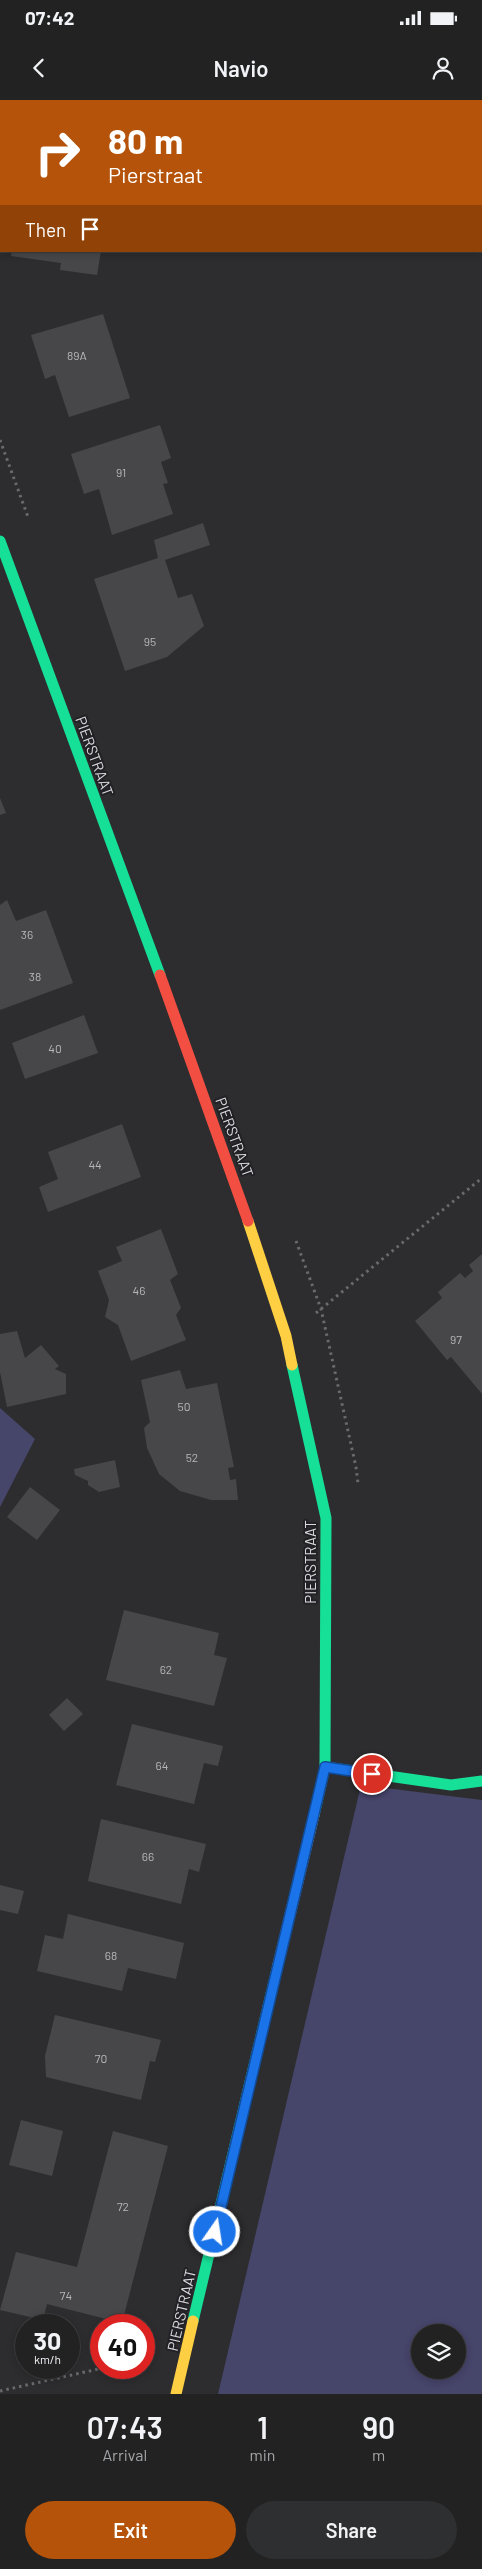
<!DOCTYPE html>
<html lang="en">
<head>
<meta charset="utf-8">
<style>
  :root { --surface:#222223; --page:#2e2f30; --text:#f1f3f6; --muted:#a2a4a6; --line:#3f3f41; --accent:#b45309 }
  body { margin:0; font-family:Barlow,sans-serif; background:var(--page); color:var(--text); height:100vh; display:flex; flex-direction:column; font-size:19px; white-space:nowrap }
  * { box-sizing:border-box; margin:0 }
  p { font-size:16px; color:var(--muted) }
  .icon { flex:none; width:28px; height:28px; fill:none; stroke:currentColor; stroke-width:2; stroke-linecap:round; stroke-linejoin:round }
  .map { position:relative; height:2294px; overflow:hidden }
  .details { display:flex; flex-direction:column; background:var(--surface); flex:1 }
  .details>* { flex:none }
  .hud { position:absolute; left:0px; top:0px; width:482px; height:152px; box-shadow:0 2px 8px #0003,0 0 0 1px var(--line); background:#b45309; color:#fff; overflow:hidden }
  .fabs { position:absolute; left:411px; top:2224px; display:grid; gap:10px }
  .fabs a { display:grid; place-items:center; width:55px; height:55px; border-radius:50%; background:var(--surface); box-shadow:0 2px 8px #0003,0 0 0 1px var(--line); font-size:25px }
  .speed { position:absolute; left:15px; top:2214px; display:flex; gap:10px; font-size:25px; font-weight:700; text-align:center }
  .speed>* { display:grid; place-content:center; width:65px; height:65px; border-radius:50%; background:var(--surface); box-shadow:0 2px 8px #0003,0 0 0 1px var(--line); line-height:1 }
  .speed small { font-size:12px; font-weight:400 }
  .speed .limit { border:8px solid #d22; background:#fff; color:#111 }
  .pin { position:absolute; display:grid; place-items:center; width:42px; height:42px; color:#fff; margin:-21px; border:2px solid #fff; border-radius:50%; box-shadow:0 1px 5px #0007 }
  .me { position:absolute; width:55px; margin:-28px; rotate:13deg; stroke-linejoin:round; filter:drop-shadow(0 0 4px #0008) }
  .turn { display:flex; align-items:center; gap:18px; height:105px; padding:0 25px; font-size:22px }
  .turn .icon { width:65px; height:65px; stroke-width:2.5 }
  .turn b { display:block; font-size:35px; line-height:42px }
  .then { display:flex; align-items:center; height:48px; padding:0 25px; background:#0003; gap:10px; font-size:19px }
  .eta { display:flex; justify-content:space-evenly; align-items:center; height:85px; text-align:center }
  .eta b { font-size:30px; font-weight:600; line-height:35px }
  .primary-button { display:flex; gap:10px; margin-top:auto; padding:10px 25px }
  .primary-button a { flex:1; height:58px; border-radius:30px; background:var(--accent); color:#fff; font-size:20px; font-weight:600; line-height:58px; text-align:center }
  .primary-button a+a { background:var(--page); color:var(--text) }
  .status { display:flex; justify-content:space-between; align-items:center; height:35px; padding:0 25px; background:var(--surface); direction:ltr }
  .status svg { height:14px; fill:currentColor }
  header { display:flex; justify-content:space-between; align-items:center; height:65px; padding:0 25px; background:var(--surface); font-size:22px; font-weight:600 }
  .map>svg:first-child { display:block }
  .green { fill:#46456a; fill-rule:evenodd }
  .building { fill:#474749 }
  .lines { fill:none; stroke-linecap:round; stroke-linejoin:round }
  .path { stroke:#69696e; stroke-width:3; stroke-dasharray:2.5 4; stroke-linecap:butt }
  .fast { stroke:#16e098; stroke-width:11 }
  .slow { stroke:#ffcf43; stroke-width:11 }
  .jam { stroke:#f24e42; stroke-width:11 }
  .route-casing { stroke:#114b97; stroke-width:12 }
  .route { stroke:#1a73e8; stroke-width:9 }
  .labels { text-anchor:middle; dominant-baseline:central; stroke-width:4; stroke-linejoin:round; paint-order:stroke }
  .number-label { font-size:12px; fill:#b7b7ba }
  .street-label { font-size:15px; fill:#dcdcdf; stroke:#222226 }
</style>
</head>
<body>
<div class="status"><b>07:42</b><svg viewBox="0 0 49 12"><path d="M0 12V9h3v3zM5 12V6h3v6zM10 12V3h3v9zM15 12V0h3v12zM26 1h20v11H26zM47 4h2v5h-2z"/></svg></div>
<header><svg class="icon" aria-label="back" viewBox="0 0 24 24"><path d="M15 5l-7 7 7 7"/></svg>Navio<svg class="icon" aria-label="person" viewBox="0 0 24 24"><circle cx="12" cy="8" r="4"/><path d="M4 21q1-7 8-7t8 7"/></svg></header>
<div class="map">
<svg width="482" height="2294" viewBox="0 0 482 2294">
  <rect width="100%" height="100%" fill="#2d2d2f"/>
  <path class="green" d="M 0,1308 L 35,1339 L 0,1407 Z
    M 361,1685 L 482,1700 L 482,2294 L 218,2294 ZM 420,2232 L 458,2232 L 458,2270 L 420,2270 Z"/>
  <path class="building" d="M 12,151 L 101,151 L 97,175 L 60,170 L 61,163 L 11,156 Z
    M 103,214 L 130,298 L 69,317 L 55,275 L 45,279 L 31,235 Z
    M 160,325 L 171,358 L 161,362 L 168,383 L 163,384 L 173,414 L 112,435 L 99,389 L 84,394 L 71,354 Z
    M 203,423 L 210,445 L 165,460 L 178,498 L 192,494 L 204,526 L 167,557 L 125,571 L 94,479 L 158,458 L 154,440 Z
    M 0,698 L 6,713 L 0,715 Z
    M 7,800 L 16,821 L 46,810 L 73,883 L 0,910 L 0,805 Z
    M 84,915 L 98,953 L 25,979 L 12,943 Z
    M 122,1024 L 141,1077 L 48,1112 L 39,1087 L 58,1079 L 48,1052 Z
    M 161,1129 L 178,1174 L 170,1180 L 181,1208 L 176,1215 L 186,1240 L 131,1261 L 118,1225 L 105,1217 L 109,1200 L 98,1171 L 122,1161 L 116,1147 Z
    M 482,1154 L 482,1294 L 451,1257 L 447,1260 L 415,1221 L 442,1198 L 438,1192 L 460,1173 L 465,1178 L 473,1171 L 469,1165 Z
    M 17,1231 L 25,1258 L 41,1245 L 59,1266 L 55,1269 L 66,1274 L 66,1294 L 7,1307 L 0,1272 L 0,1234 Z
    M 180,1270 L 186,1289 L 217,1283 L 234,1367 L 228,1368 L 230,1380 L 236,1379 L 238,1400 L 211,1400 L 180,1391 L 159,1374 L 147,1348 L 144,1328 L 150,1322 L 141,1280 Z
    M 115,1360 L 120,1387 L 99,1392 L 88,1385 L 88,1381 L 75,1375 L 74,1369 Z
    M 30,1387 L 60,1410 L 37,1440 L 7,1417 Z
    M 124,1510 L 219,1533 L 214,1555 L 227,1558 L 214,1606 L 106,1580 Z
    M 67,1598 L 83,1614 L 64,1631 L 49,1615 Z
    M 132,1624 L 223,1646 L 218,1666 L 204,1663 L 194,1704 L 116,1685 Z
    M 101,1719 L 206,1744 L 199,1772 L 189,1769 L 181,1804 L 88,1781 Z
    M 0,1785 L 24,1791 L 18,1814 L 0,1810 Z
    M 68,1814 L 184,1843 L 176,1879 L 128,1868 L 122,1891 L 37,1871 L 45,1835 L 63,1839 Z
    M 55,1915 L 161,1940 L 155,1962 L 150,1961 L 141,2000 L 46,1977 L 45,1956 Z
    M 21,2020 L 63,2031 L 52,2076 L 9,2065 Z
    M 113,2031 L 168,2046 L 122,2223 L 47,2204 L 43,2220 L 0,2210 L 16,2152 L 77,2167 Z"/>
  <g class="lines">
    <path class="path" d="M 0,340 L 28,417
      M 296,1141 L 321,1209 L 356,1367 L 358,1383
      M 316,1213 L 482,1078
      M 0,2291 L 103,2268"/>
    <path class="fast" d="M 0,441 L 160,875
      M 292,1265 L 326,1418 L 325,1667 L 314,1715
      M 325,1667 L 451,1685 L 482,1681
      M 193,2221 L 278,1865"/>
    <path class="slow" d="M 248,1121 L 286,1236 L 292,1265
      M 278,1865 L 314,1715
      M 176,2294 L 193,2221"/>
    <path class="jam" d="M 160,875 L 248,1121"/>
  </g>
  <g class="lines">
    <defs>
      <path id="route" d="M 215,2132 L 325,1667 L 372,1674"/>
    </defs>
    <use href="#route" class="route-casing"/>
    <use href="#route" class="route"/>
  </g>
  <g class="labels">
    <g class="number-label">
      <text x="77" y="255">89A</text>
      <text x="121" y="372">91</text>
      <text x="150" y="541">95</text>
      <text x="27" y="834">36</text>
      <text x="35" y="876">38</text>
      <text x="55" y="948">40</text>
      <text x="95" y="1064">44</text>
      <text x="139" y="1190">46</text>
      <text x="456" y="1239">97</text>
      <text x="184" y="1306">50</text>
      <text x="192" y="1357">52</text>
      <text x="166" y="1569">62</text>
      <text x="162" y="1665">64</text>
      <text x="148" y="1756">66</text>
      <text x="111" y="1855">68</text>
      <text x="101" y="1958">70</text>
      <text x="123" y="2106">72</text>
      <text x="66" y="2195">74</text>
    </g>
    <g class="street-label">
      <text transform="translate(95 656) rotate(70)">PIERSTRAAT</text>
      <text transform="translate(235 1037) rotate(70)">PIERSTRAAT</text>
      <text transform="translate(310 1462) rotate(-90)">PIERSTRAAT</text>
      <text transform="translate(181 2210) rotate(-77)">PIERSTRAAT</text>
    </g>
  </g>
</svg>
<div class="fabs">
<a><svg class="icon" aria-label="layers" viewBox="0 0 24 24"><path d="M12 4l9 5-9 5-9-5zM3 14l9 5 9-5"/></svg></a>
</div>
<div class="speed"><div>30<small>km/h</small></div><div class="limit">40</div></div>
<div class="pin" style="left:372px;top:1674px;background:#d93025"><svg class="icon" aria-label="arrive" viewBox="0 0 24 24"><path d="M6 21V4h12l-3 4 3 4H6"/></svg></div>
<svg class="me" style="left:215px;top:2132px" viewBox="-20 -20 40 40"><circle r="17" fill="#1a73e8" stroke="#fff" stroke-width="3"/><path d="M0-11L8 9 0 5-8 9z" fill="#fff"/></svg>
<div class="hud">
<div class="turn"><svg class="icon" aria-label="right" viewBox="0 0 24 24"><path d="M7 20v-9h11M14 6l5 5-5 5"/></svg><div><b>80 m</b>Pierstraat</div></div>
<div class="then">Then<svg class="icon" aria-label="arrive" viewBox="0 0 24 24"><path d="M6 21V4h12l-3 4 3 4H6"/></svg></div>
</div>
</div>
<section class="details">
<div class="eta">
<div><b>07:43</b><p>Arrival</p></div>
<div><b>1</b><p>min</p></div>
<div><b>90</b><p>m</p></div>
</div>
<div class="primary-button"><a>Exit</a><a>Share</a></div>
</section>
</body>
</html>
